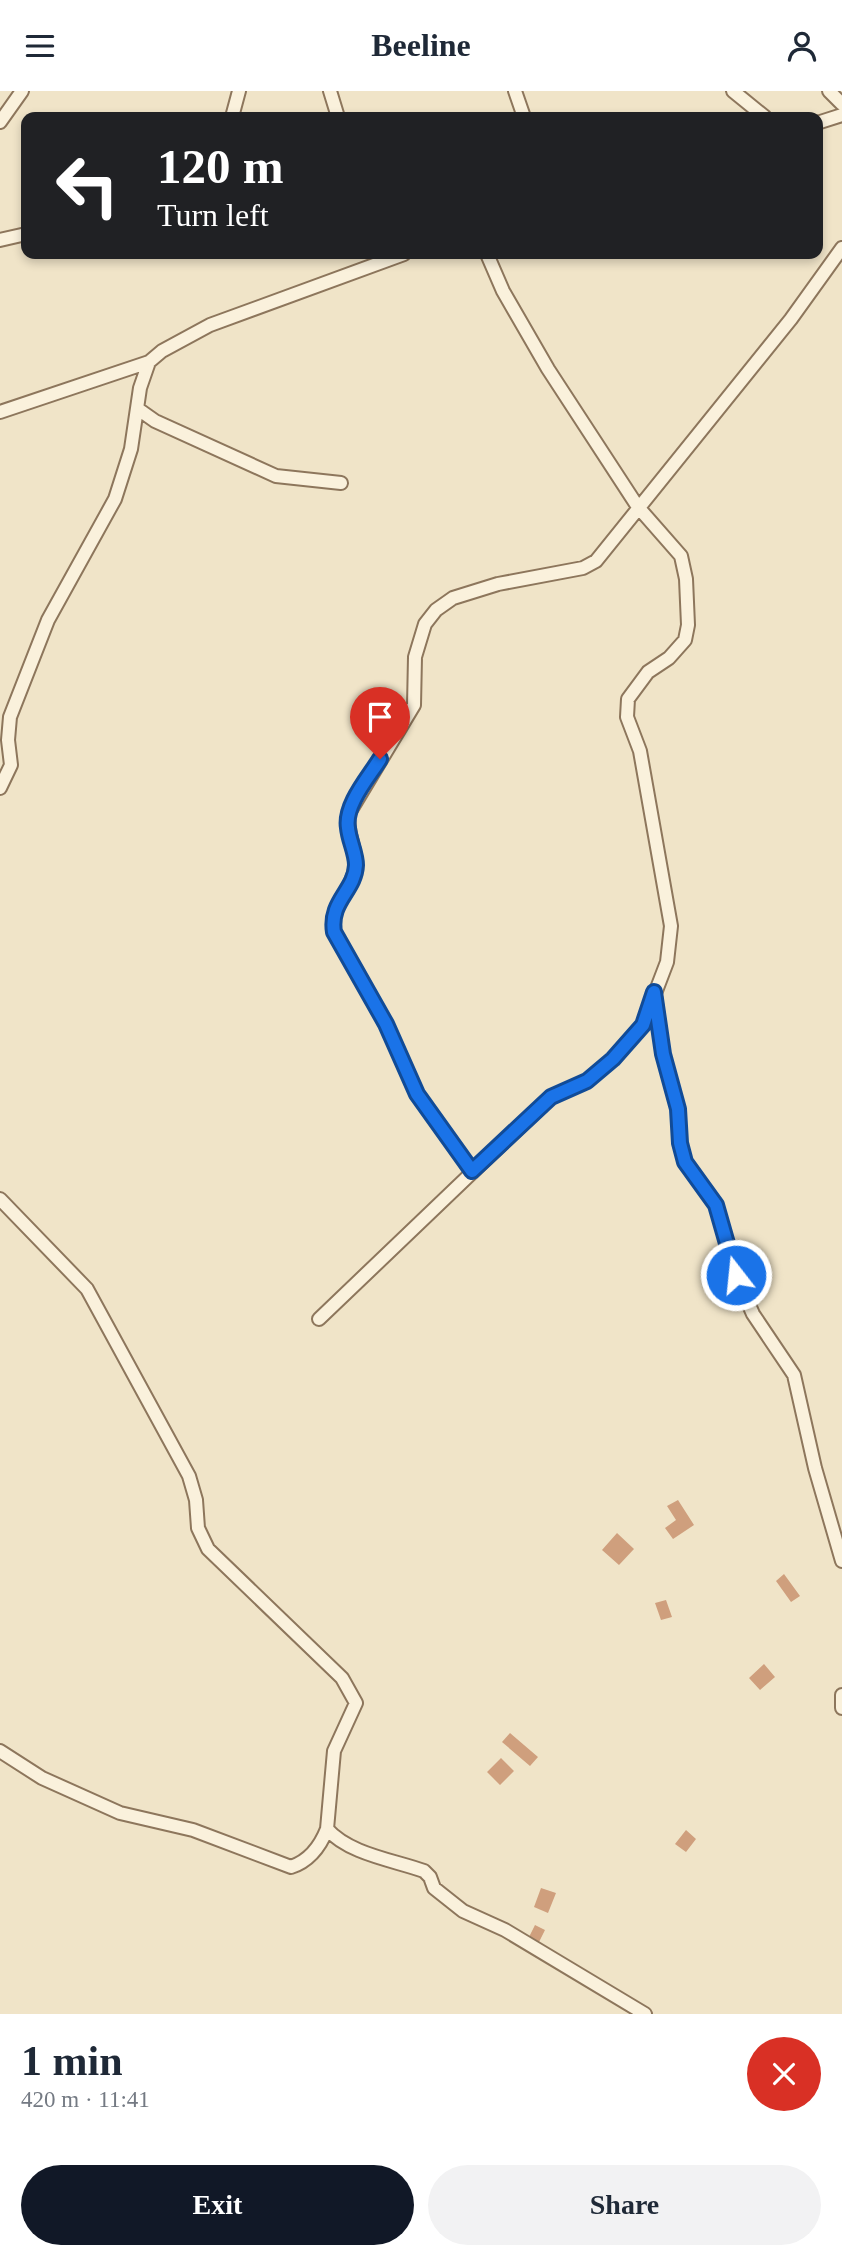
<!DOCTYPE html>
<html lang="en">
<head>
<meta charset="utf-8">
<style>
  :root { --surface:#fff; --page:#f2f2f3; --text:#1f2937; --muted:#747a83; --accent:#111827 }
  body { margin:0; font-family:"Times New Roman",serif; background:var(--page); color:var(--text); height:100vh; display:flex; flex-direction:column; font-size:26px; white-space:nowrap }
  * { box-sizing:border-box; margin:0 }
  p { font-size:23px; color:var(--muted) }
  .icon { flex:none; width:38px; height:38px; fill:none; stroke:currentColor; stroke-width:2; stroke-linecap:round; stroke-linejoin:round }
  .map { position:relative; height:1923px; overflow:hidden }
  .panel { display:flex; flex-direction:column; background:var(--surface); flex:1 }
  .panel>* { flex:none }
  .top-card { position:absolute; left:21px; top:21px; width:802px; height:147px; border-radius:14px; box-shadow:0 4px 10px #0003; background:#202124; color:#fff; overflow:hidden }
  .pin { position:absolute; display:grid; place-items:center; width:60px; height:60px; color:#fff; margin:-72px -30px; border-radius:50% 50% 50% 0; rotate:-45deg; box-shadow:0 0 7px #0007 }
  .pin .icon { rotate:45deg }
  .me { position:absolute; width:77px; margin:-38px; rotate:344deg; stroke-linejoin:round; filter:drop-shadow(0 0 5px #0008) }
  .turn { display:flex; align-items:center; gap:24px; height:147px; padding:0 21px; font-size:32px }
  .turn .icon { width:91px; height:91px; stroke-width:2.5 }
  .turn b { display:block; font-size:49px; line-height:60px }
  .round { display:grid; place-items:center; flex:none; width:74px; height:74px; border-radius:37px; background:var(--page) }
  .head { display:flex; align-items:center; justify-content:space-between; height:119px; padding:0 21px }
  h1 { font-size:42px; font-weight:600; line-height:52px }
  .button { display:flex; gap:14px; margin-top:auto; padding:14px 21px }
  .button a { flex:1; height:80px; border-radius:42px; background:var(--accent); color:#fff; font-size:28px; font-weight:600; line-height:80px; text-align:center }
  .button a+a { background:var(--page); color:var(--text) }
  header { display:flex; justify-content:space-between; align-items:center; height:91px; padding:0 21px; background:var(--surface); font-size:32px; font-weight:600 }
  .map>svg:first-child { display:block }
  .building { fill:#cf9f7d }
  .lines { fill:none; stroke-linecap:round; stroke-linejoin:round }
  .street-casing { stroke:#8d765c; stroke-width:16 }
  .street { stroke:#faf1dc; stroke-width:12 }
  .route-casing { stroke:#114b97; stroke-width:18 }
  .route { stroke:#1a73e8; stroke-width:12 }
</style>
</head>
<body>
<header><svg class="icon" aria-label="menu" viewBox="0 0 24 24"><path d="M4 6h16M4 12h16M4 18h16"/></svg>Beeline<svg class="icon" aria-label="person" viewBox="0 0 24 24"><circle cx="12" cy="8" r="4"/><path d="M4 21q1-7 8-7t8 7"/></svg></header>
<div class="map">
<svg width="842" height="1923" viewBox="0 0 842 1923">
  <rect width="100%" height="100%" fill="#f0e4c8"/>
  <path class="building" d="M 678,1409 L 694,1434 L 673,1448 L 665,1437 L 676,1429 L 667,1415 Z
    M 617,1442 L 634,1458 L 619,1474 L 602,1459 Z
    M 784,1483 L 800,1505 L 791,1511 L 776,1490 Z
    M 666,1509 L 672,1526 L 661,1529 L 655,1512 Z
    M 764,1573 L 775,1586 L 760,1599 L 749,1587 Z
    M 510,1642 L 538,1666 L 530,1675 L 502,1651 Z
    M 501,1667 L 514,1680 L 500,1694 L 487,1681 Z
    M 686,1739 L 696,1748 L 686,1761 L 675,1753 Z
    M 541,1797 L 556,1802 L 548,1822 L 534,1816 Z
    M 535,1834 L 545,1839 L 539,1851 L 529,1846 Z"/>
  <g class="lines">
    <defs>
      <path id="street" d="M 330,0 L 338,26
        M 515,0 L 524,26
        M 733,0 L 765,26
        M 829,0 L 842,13
        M 232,26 L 239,0
        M 0,31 L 22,0
        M 817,32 L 842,24
        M 0,149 L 26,143
        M 138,318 L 155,330 L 276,385 L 341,392
        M 0,321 L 149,271
        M 0,697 L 11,674 L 8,649 L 10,626 L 48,529 L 115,408 L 131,358 L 140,297 L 149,271 L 162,260 L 210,234 L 404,163
        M 655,905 L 663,963 L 678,1019 L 680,1051 L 685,1071 L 716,1114 L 736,1184 L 753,1223 L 794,1284 L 815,1377 L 842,1470
        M 472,1080 L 417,1003 L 386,933 L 334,841 C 329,814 351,802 355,778 C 358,759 345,741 349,722 L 414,614 L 415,566 L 425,533 L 436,519 L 453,507 L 498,493 L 583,477 L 596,470 L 791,228 L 842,157
        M 0,1108 L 87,1198 L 189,1385 L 196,1409 L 198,1437 L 208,1458 L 342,1587 L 356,1612 L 334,1660 L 327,1738 C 349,1763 393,1769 424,1780 L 430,1786 L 434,1797 L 463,1820 L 505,1839 L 645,1923
        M 319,1228 L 551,1006 L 587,990 L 613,968 L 643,934 L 667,871 L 671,835 L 640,660 L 627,626 L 628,608 L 648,581 L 669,567 L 685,549 L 688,534 L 686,488 L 681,465 L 638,416 L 548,278 L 503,200 L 487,163
        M 842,1604 L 842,1617
        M 0,1660 L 42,1687 L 120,1722 L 193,1739 L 291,1776 C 309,1770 320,1756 327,1738"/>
    </defs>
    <use href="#street" class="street-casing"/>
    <use href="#street" class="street"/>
  </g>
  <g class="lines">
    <defs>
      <path id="route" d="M 380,668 C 369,686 344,714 348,737 C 349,749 356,762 356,774 C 355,800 329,810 334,841 L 386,933 L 417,1003 L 472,1080 L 551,1006 L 587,990 L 613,968 L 643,934 L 654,901 L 663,963 L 678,1018 L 680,1052 L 685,1071 L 716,1114 L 736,1184"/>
    </defs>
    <use href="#route" class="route-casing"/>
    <use href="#route" class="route"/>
  </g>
</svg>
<div class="pin" style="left:380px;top:668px;background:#d93025"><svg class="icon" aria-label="arrive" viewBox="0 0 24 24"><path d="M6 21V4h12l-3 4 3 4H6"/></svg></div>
<svg class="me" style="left:736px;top:1184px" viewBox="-20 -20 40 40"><circle r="17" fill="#1a73e8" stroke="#fff" stroke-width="3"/><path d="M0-11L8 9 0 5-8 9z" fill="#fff"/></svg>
<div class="top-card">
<div class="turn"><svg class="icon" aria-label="left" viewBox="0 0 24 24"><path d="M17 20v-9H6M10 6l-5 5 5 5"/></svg><div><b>120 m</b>Turn left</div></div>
</div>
</div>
<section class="panel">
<div class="head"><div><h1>1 min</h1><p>420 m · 11:41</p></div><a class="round" style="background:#d93025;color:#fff"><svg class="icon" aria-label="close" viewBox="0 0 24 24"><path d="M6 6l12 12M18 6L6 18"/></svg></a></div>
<div class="button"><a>Exit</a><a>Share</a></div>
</section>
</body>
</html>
